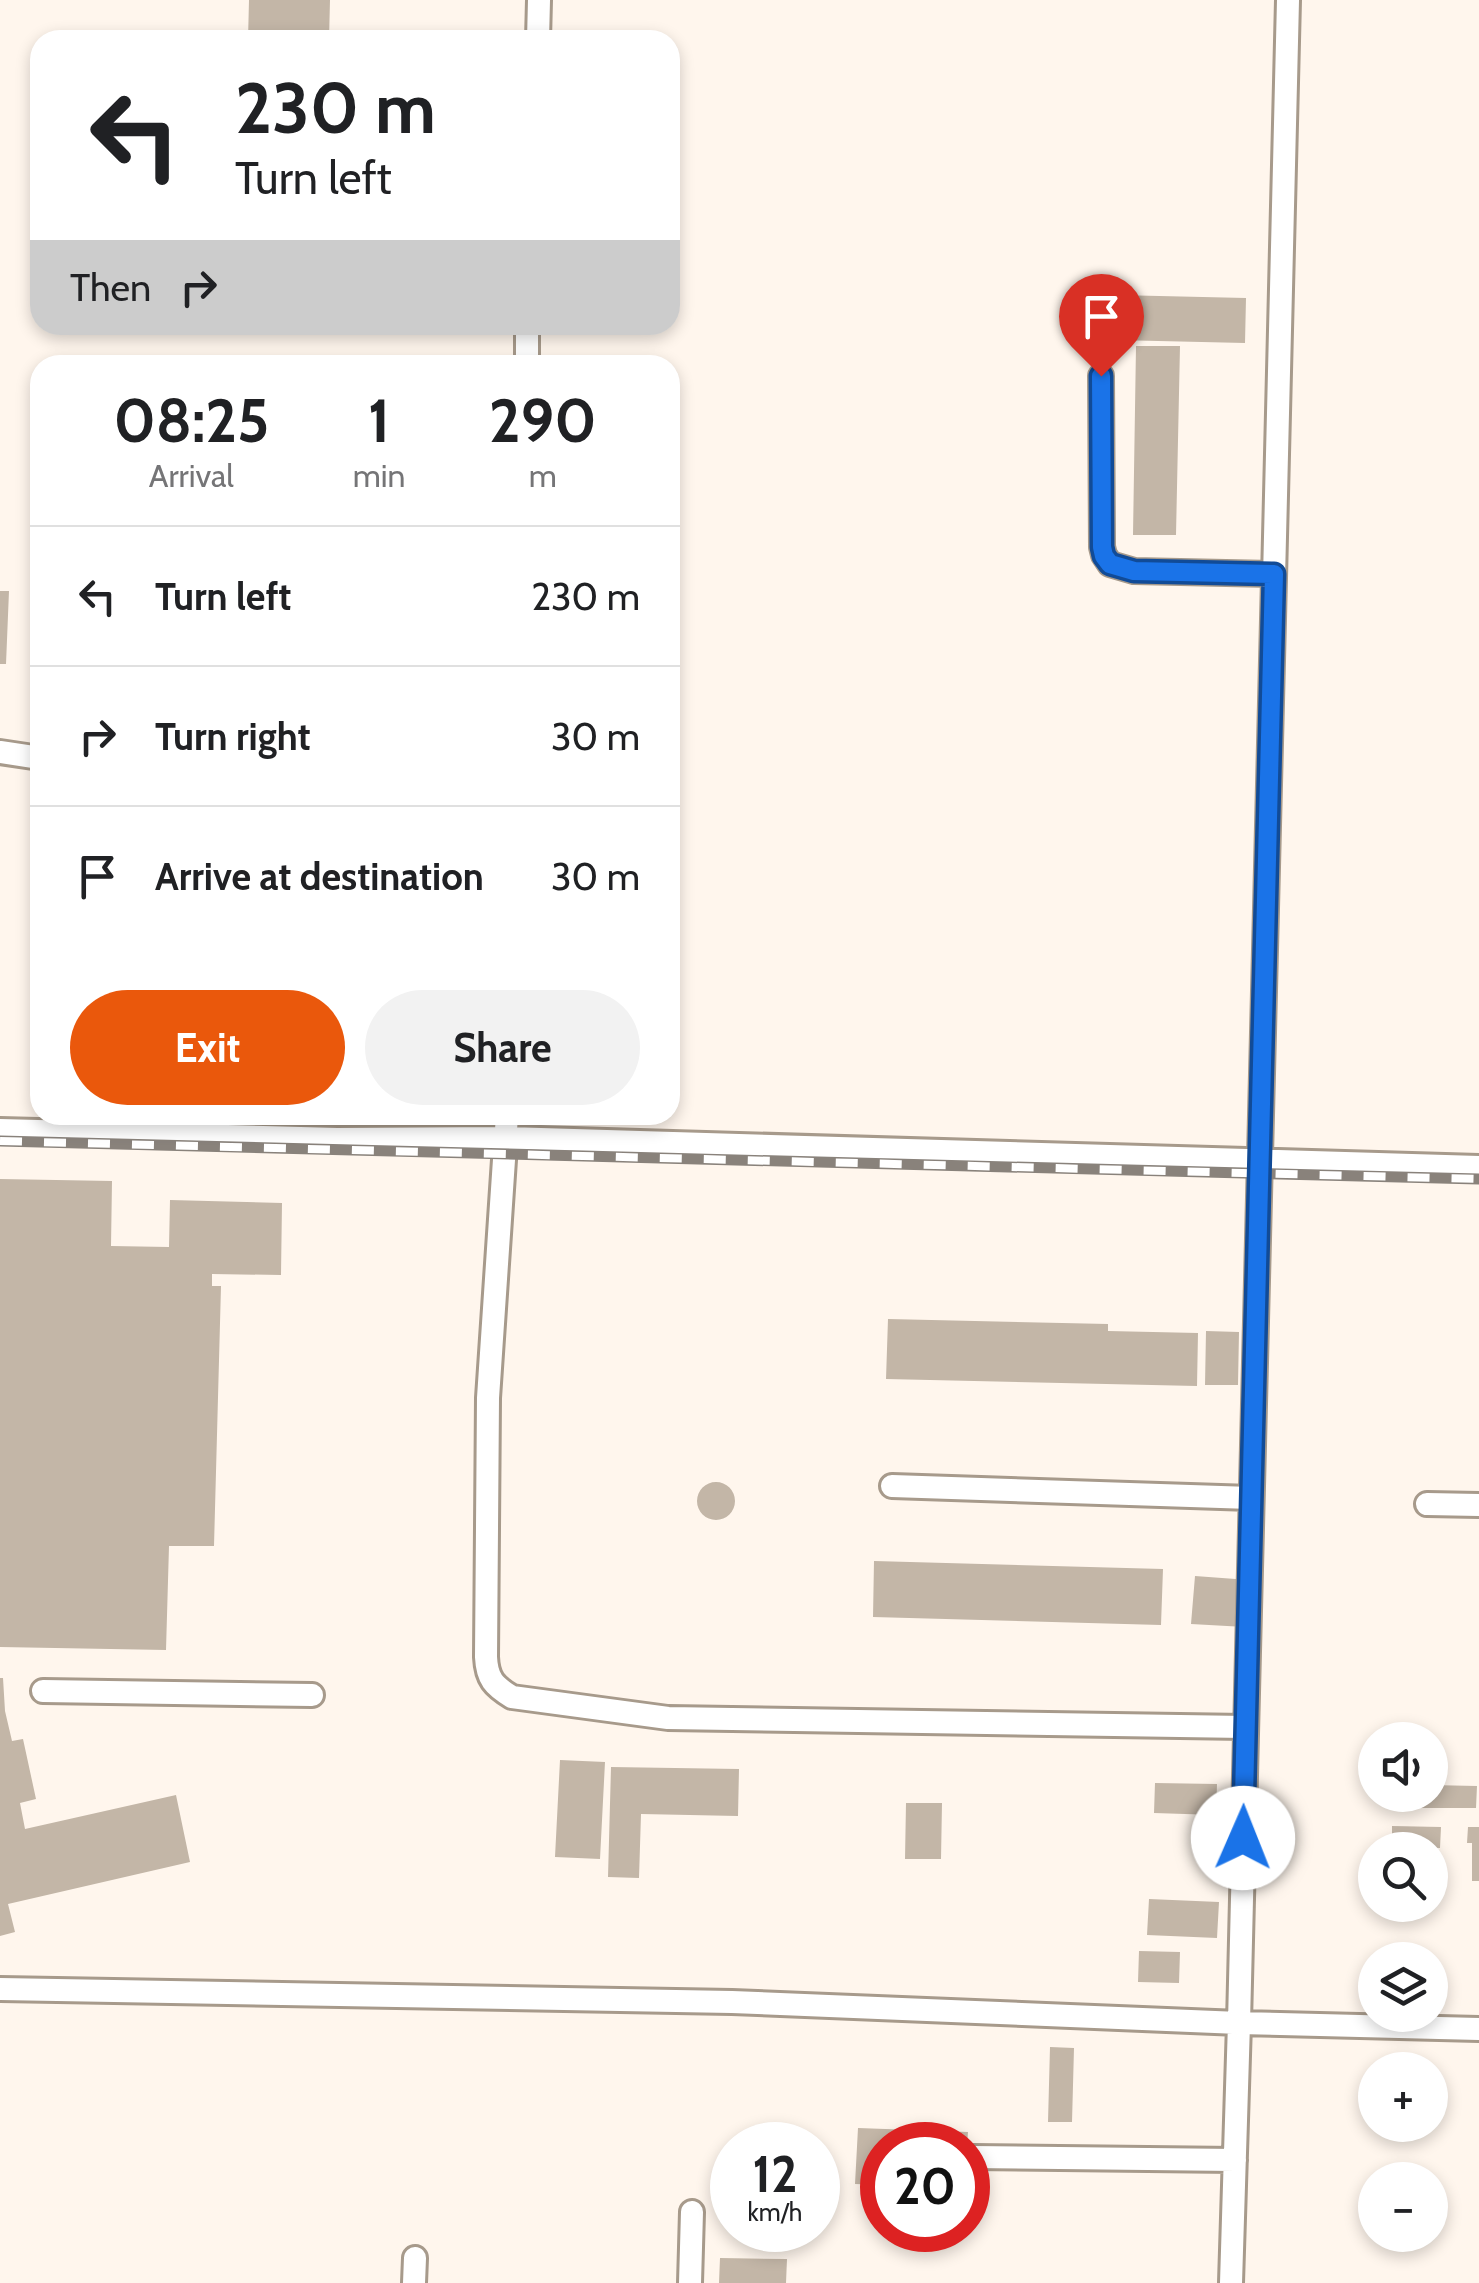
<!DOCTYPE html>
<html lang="en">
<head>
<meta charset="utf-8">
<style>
  :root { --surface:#fff; --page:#f2f2f2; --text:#202124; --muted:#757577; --line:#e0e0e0; --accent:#ea580c }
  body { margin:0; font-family:Cabin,sans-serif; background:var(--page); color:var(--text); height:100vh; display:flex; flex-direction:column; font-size:38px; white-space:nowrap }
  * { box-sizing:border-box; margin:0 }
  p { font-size:32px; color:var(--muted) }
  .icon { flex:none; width:55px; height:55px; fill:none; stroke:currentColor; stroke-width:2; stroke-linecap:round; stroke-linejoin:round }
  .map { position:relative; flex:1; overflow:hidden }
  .drawer { position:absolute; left:30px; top:355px; width:650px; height:770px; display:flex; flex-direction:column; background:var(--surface); border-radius:30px; box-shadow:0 5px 15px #0003 }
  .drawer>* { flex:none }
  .top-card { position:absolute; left:30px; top:30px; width:650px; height:305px; border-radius:30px; box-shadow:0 5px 15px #0003; background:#fff; color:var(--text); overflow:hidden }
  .tools { position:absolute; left:1358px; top:1722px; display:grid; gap:20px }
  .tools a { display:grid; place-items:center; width:90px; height:90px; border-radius:50%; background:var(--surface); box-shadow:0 5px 15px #0003; font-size:50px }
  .speed { position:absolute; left:710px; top:2122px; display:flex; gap:20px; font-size:50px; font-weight:700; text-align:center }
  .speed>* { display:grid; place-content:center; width:130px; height:130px; border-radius:50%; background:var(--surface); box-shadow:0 5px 15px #0003; line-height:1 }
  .speed small { font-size:25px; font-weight:400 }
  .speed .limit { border:15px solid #d22; background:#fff; color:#111 }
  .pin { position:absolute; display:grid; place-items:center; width:85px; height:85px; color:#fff; margin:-102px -42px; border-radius:50% 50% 50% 0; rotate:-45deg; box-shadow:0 0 10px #0007 }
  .pin .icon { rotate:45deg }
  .me { position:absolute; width:110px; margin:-55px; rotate:1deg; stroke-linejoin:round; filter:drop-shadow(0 0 8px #0008) }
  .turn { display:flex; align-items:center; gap:35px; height:210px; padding:0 40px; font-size:45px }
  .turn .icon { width:130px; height:130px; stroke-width:2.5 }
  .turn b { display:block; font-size:70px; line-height:85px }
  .then { display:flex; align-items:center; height:95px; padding:0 40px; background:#0003; gap:20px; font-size:38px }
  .eta { display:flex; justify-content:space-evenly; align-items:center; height:170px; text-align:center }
  .eta b { font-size:60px; font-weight:700; line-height:70px }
  .button { display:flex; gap:20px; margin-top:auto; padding:20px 40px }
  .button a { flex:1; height:115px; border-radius:60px; background:var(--accent); color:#fff; font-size:40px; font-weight:700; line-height:115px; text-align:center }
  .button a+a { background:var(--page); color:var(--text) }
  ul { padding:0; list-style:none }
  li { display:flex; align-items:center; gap:30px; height:140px; padding:0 40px; border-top:2px solid var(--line) }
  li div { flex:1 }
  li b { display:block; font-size:38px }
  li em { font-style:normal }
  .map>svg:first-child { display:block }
  .building { fill:#c3b6a7 }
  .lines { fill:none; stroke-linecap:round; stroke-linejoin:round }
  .service-casing { stroke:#a79a8b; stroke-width:28 }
  .service { stroke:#fff; stroke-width:22 }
  .rail-casing { stroke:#89827b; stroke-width:11 }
  .rail { stroke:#fff; stroke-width:8; stroke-dasharray:22; stroke-linecap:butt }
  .route-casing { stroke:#114b97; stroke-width:25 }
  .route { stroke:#1a73e8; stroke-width:18 }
</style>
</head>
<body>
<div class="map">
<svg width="1479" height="2283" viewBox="0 0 1479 2283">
  <rect width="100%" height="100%" fill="#fff6ed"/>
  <path class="building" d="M 249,0 L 330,0 L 329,40 L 248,40 Z
    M 1116,295 L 1246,298 L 1245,343 L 1115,340 Z
    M 1136,346 L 1180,346 L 1176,535 L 1133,535 Z
    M 0,591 L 9,591 L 6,664 L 0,664 Z
    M 0,1179 L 112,1181 L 111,1246 L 169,1247 L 170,1200 L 282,1203 L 281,1275 L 212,1274 L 212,1286 L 221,1286 L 214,1546 L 169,1546 L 166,1650 L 0,1647 Z
    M 888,1319 L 1108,1324 L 1108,1331 L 1198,1333 L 1197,1386 L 886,1379 Z
    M 1206,1331 L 1239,1332 L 1238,1385 L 1205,1385 Z
    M697 1501a19 19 0 1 1 38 0a19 19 0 1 1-38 0Z
    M 874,1561 L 1163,1569 L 1161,1625 L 873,1617 Z
    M 1195,1576 L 1249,1580 L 1245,1627 L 1191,1624 Z
    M 0,1678 L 3,1678 L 5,1711 L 12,1741 L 23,1739 L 36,1799 L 20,1803 L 25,1829 L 176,1795 L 190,1862 L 8,1904 L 15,1932 L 0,1936 Z
    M 560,1760 L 605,1762 L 600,1859 L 555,1857 Z
    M 611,1767 L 739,1769 L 738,1816 L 641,1814 L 639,1878 L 608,1877 Z
    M 1155,1783 L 1217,1784 L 1216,1815 L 1154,1813 Z
    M 1430,1785 L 1477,1786 L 1476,1808 L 1408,1808 L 1408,1795 L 1430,1795 Z
    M 906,1803 L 942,1803 L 941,1859 L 905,1859 Z
    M 1392,1826 L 1441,1827 L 1440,1848 L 1392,1847 Z
    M 1468,1827 L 1479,1827 L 1479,1881 L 1472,1881 L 1472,1843 L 1467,1843 Z
    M 1149,1899 L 1219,1902 L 1217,1938 L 1147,1935 Z
    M 1139,1951 L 1180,1952 L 1179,1983 L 1138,1982 Z
    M 1050,2047 L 1074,2048 L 1072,2122 L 1048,2122 Z
    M 858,2128 L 968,2132 L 967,2145 L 882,2145 L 882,2185 L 855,2184 Z
    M 720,2258 L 787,2259 L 786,2283 L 719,2283 Z"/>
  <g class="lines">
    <defs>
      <path id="service" d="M 538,40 L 539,0
        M 527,365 L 527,325
        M 1101,376 L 1102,547 L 1104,555 L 1110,564 L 1134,571 L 1274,574
        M 0,752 L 40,758
        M 507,1115 L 488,1398 L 486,1657 C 487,1679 494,1686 512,1697 L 668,1718 L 1245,1727
        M 0,1130 L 337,1139 L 506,1138 L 1479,1167
        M 892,1486 L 1251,1498
        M 1427,1504 L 1479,1505
        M 43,1691 L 312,1695
        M 0,1989 L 732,2002 L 1239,2023 L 1288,0
        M 972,2157 L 1235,2160
        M 414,2283 L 415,2258
        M 690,2283 L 692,2212
        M 1231,2283 L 1239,2023 L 1479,2029"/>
    </defs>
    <use href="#service" class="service-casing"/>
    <use href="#service" class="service"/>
    <defs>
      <path id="rail" d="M 0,1141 L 1479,1179"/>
    </defs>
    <use href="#rail" class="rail-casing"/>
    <use href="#rail" class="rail"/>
  </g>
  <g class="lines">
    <defs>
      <path id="route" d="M 1101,376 L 1102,547 L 1104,556 L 1110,564 L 1134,571 L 1274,574 L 1243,1838"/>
    </defs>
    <use href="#route" class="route-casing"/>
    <use href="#route" class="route"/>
  </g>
</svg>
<div class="tools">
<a><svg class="icon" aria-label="sound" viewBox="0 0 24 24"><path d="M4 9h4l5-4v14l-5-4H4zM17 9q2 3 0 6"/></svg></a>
<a><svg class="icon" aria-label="search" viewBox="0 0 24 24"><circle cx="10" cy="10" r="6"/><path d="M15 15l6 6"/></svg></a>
<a><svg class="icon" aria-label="layers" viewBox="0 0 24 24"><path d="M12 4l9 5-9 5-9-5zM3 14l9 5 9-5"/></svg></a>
<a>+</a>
<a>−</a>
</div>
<div class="speed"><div>12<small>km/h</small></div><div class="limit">20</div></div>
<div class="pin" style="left:1101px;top:376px;background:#d93025"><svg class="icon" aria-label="arrive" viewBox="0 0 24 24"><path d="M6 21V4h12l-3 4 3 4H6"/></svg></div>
<svg class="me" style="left:1243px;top:1838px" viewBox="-20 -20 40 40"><circle r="19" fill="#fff"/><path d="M0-13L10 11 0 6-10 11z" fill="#1a73e8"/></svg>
<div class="top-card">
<div class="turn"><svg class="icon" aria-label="left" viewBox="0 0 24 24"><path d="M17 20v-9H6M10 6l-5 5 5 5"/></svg><div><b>230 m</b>Turn left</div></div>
<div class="then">Then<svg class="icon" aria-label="right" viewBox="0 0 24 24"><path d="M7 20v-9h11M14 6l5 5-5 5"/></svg></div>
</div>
<section class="drawer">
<div class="eta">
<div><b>08:25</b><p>Arrival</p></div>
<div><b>1</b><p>min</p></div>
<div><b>290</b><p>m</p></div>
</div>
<ul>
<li><svg class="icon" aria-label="left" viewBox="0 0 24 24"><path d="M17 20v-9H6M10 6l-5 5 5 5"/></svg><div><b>Turn left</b></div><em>230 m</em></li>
<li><svg class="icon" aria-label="right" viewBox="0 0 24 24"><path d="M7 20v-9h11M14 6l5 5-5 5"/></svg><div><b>Turn right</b></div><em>30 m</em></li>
<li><svg class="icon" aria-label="arrive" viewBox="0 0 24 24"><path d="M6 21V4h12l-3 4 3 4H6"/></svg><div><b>Arrive at destination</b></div><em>30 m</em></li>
</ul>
<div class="button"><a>Exit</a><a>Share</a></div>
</section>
</div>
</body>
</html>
